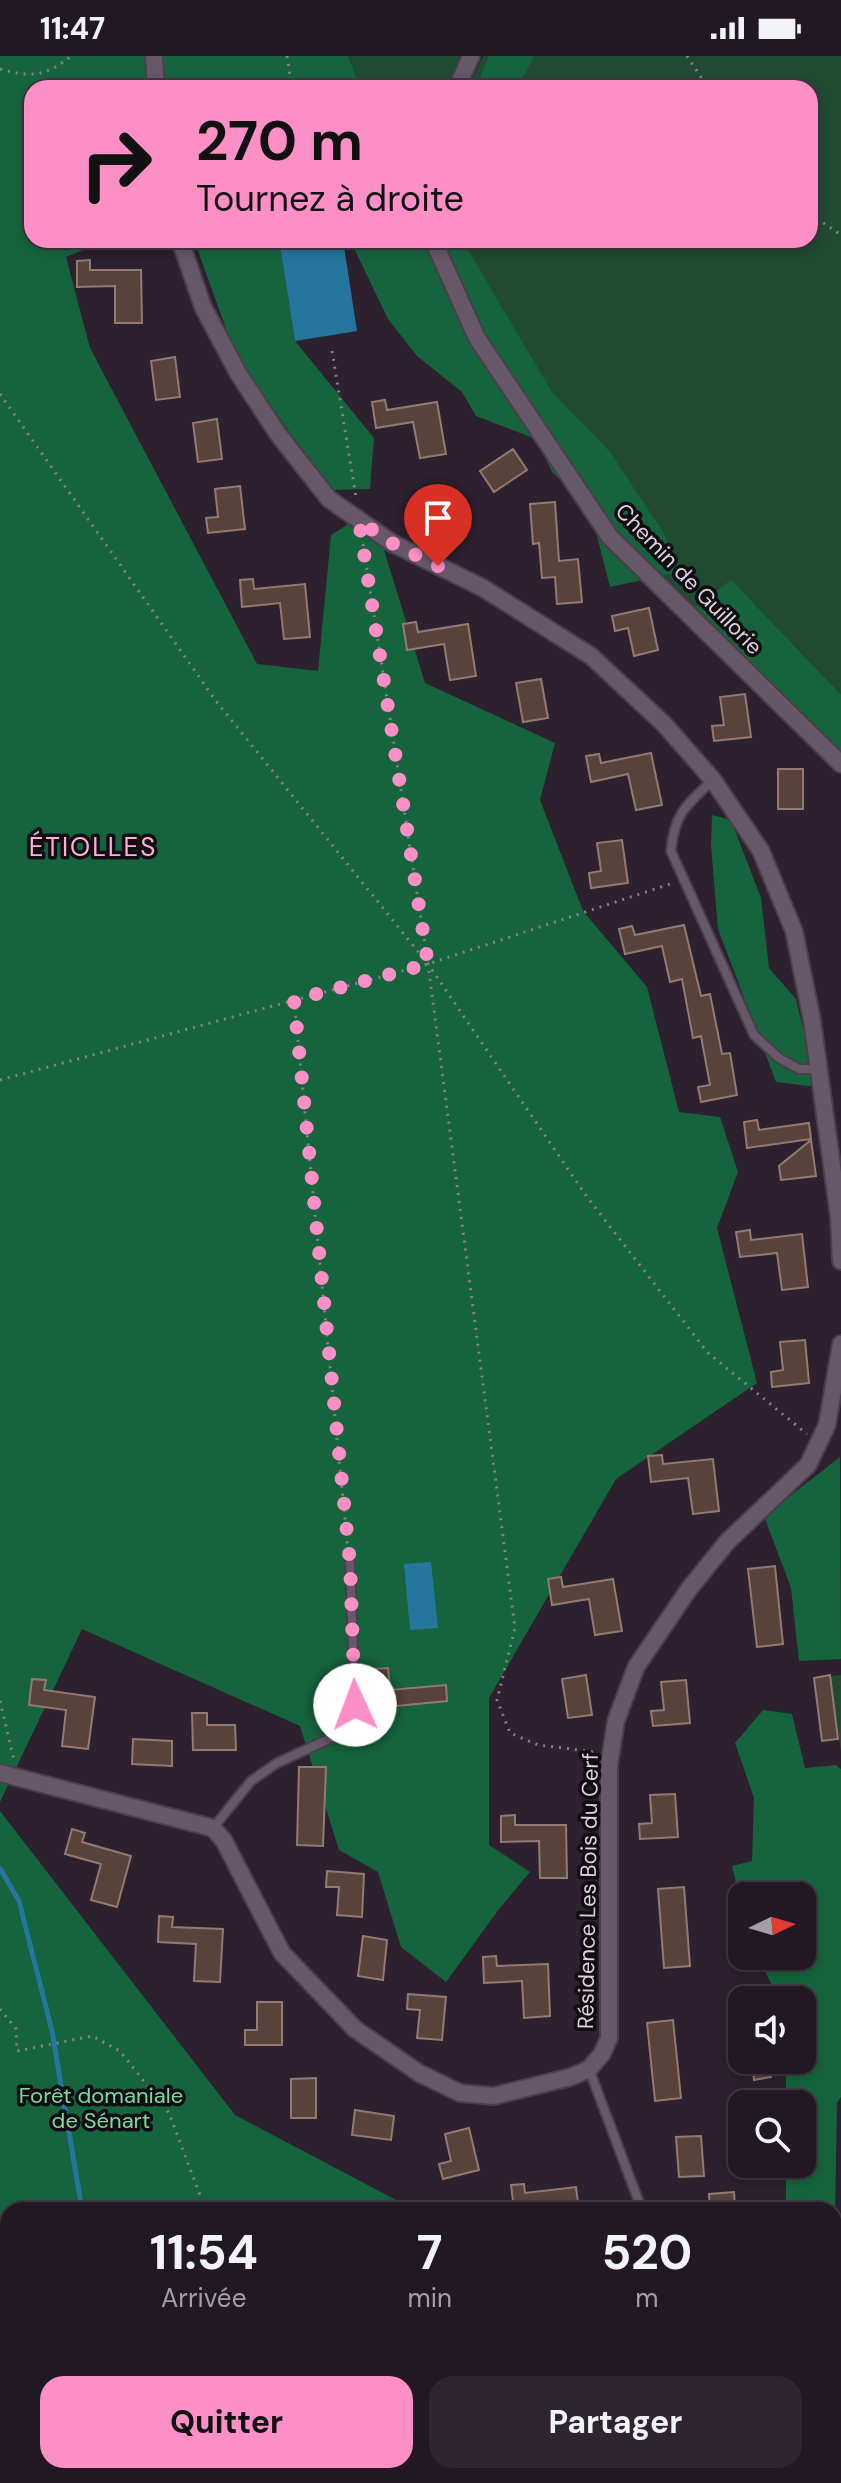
<!DOCTYPE html>
<html lang="fr">
<head>
<meta charset="utf-8">
<style>
  :root { --surface:#221823; --page:#2e2530; --text:#f1f3f6; --muted:#a2a0a6; --line:#3f3741; --accent:#fb8fc6 }
  body { margin:0; font-family:"DM Sans",sans-serif; background:var(--page); color:var(--text); height:100vh; display:flex; flex-direction:column; font-size:30px; white-space:nowrap }
  * { box-sizing:border-box; margin:0 }
  p { font-size:26px; color:var(--muted) }
  .icon { flex:none; width:44px; height:44px; fill:none; stroke:currentColor; stroke-width:2; stroke-linecap:round; stroke-linejoin:round }
  .map { position:relative; flex:1; overflow:hidden }
  .side { position:absolute; left:0px; top:2146px; width:842px; height:282px; display:flex; flex-direction:column; background:var(--surface); border-radius:24px 24px 0 0; box-shadow:0 4px 12px #0003,0 0 0 2px var(--line) }
  .side>* { flex:none }
  .guide { position:absolute; left:24px; top:24px; width:794px; height:168px; border-radius:24px; box-shadow:0 4px 12px #0003,0 0 0 2px var(--line); background:#fb8fc6; color:#111; overflow:hidden }
  .needle { width:52px; rotate:85deg }
  .fabs { position:absolute; left:728px; top:1826px; display:grid; gap:16px }
  .fabs a { display:grid; place-items:center; width:88px; height:88px; border-radius:16px; background:var(--surface); box-shadow:0 4px 12px #0003,0 0 0 2px var(--line); font-size:40px }
  .pin { position:absolute; display:grid; place-items:center; width:68px; height:68px; color:#fff; margin:-82px -34px; border-radius:50% 50% 50% 0; rotate:-45deg; box-shadow:0 0 8px #0007 }
  .pin .icon { rotate:45deg }
  .me { position:absolute; width:88px; margin:-44px; rotate:358deg; stroke-linejoin:round; filter:drop-shadow(0 0 6px #0008) }
  .turn { display:flex; align-items:center; gap:28px; height:168px; padding:0 40px; font-size:36px }
  .turn .icon { width:104px; height:104px; stroke-width:2.5 }
  .turn b { display:block; font-size:56px; line-height:68px }
  .eta { display:flex; justify-content:space-evenly; align-items:center; height:136px; text-align:center }
  .eta b { font-size:48px; font-weight:700; line-height:56px }
  .action { display:flex; gap:16px; margin-top:auto; padding:16px 40px }
  .action a { flex:1; height:92px; border-radius:24px; background:var(--accent); color:#111; font-size:32px; font-weight:700; line-height:92px; text-align:center }
  .action a+a { background:var(--page); color:var(--text) }
  .status { display:flex; justify-content:space-between; align-items:center; height:56px; padding:0 40px; background:var(--surface); direction:ltr }
  .status svg { height:22px; fill:currentColor }
  .map>svg:first-child { display:block }
  .green { fill:#214a32 }
  .forest { fill:#16643d }
  .water { fill:#24769d }
  .lines { fill:none; stroke-linecap:round; stroke-linejoin:round }
  .stream { stroke:#24769d; stroke-width:5 }
  .building { fill:#58423a; stroke:#937a72; stroke-width:2 }
  .service-casing { stroke:#493e4a; stroke-width:12 }
  .minor-casing { stroke:#493e4a; stroke-width:20 }
  .path { stroke:#897e8a; stroke-width:3; stroke-dasharray:2 6; stroke-linecap:butt }
  .service { stroke:#665769; stroke-width:8 }
  .minor { stroke:#665769; stroke-width:16 }
  .route { stroke:#fb8fc6; stroke-width:14; stroke-dasharray:0 25.2 }
  .labels { text-anchor:middle; dominant-baseline:central; stroke-width:7; stroke-linejoin:round; paint-order:stroke }
  .street-label { font-size:22px; fill:#dcd3dd; stroke:#120c13 }
  .park-label { font-size:22px; fill:#78dca1; stroke:#120c13 }
  .quarter-label { font-size:26px; letter-spacing:2px; fill:#fcb0d4; stroke:#120c13 }
</style>
</head>
<body>
<div class="status"><b>11:47</b><svg viewBox="0 0 49 12"><path d="M0 12V9h3v3zM5 12V6h3v6zM10 12V3h3v9zM15 12V0h3v12zM26 1h20v11H26zM47 4h2v5h-2z"/></svg></div>
<div class="map">
<svg width="841" height="2427" viewBox="0 0 841 2427">
  <rect width="100%" height="100%" fill="#2d202f"/>
  <path class="green" d="M 348,0 L 461,0 L 447,32 L 361,32 Z
    M 483,0 L 841,0 L 841,696 L 832,690 L 607,463 L 442,184 L 810,184 L 810,32 L 468,32 Z
    M 841,1619 L 841,1695 L 830,1620 Z
    M 8,2254 L 8,2420 L 105,2420 L 111,2427 L 0,2427 L 0,2256 Z"/>
  <path class="forest" d="M 0,0 L 348,0 L 361,32 L 32,32 L 32,184 L 108,184 L 66,201 L 90,292 L 257,608 L 318,615 L 331,479 L 358,462 L 380,481 L 425,627 L 555,687 L 540,744 L 583,855 L 647,931 L 679,1056 L 720,1061 L 738,1116 L 717,1172 L 757,1327 L 616,1423 L 489,1642 L 489,1789 L 530,1816 L 499,1853 L 446,1926 L 401,1891 L 378,1816 L 339,1794 L 300,1670 L 82,1573 L 0,1746 Z
    M 489,0 L 534,0 L 517,32 L 476,32 Z
    M 194,184 L 279,184 L 295,285 L 374,382 L 370,433 L 331,434 L 237,303 Z
    M 350,184 L 462,184 L 552,336 L 610,396 L 665,479 L 675,517 L 610,531 L 590,453 L 552,416 L 536,383 L 476,360 L 462,336 L 417,300 L 388,263 Z
    M 731,524 L 841,639 L 841,700 L 737,593 L 709,591 L 687,557 Z
    M 712,759 L 731,764 L 761,842 L 769,912 L 796,943 L 817,1031 L 776,1026 L 718,873 L 711,789 Z
    M 840,1401 L 841,1603 L 799,1605 L 791,1532 L 764,1460 Z
    M 763,1654 L 792,1658 L 805,1712 L 836,1709 L 841,1713 L 841,2041 L 837,2047 L 834,2219 L 834,2154 L 786,2154 L 786,2108 L 802,2108 L 802,2048 L 786,2048 L 786,2004 L 802,2004 L 802,1944 L 779,1944 L 758,1900 L 802,1900 L 802,1840 L 742,1840 L 742,1853 L 732,1810 L 752,1805 L 754,1742 L 735,1687 Z
    M 0,1755 L 235,2059 L 415,2154 L 8,2154 L 8,2254 L 0,2256 Z
    M 841,2235 L 841,2427 L 161,2427 L 159,2420 L 834,2420 L 834,2236 Z"/>
  <path class="water" d="M 279,184 L 343,184 L 357,275 L 295,285 Z
    M 431,1506 L 438,1572 L 410,1574 L 404,1508 Z"/>
  <g class="lines">
    <path class="stream" d="M 0,1812 L 19,1845 L 52,1975 L 82,2154
      M 121,2420 L 129,2427"/>
  </g>
  <path class="building" d="M 90,204 L 90,214 L 141,214 L 142,267 L 115,267 L 115,230 L 77,231 L 77,205 Z
    M 175,301 L 180,341 L 156,344 L 151,305 Z
    M 385,344 L 387,354 L 437,346 L 446,398 L 420,402 L 413,366 L 376,372 L 372,346 Z
    M 217,363 L 222,403 L 198,406 L 193,367 Z
    M 513,393 L 527,414 L 494,436 L 480,415 Z
    M 240,430 L 245,473 L 208,477 L 206,462 L 218,461 L 215,433 Z
    M 555,446 L 559,505 L 578,503 L 582,546 L 557,548 L 555,521 L 542,522 L 539,487 L 533,488 L 530,448 Z
    M 253,523 L 254,533 L 305,528 L 310,581 L 284,583 L 280,547 L 242,551 L 240,524 Z
    M 649,552 L 658,594 L 634,600 L 628,572 L 615,575 L 612,560 Z
    M 416,566 L 418,576 L 468,568 L 476,620 L 450,624 L 444,588 L 407,594 L 403,568 Z
    M 541,623 L 548,662 L 523,666 L 516,627 Z
    M 745,638 L 751,681 L 714,685 L 712,670 L 724,669 L 720,641 Z
    M 651,697 L 662,749 L 636,754 L 628,718 L 591,726 L 586,700 L 599,698 L 601,707 Z
    M 778,713 L 803,713 L 803,753 L 778,753 Z
    M 622,784 L 628,827 L 591,832 L 589,817 L 601,815 L 597,787 Z
    M 684,869 L 701,940 L 710,938 L 722,998 L 730,997 L 737,1039 L 701,1046 L 698,1031 L 710,1029 L 701,980 L 693,982 L 682,923 L 670,926 L 662,890 L 625,898 L 619,873 L 632,870 L 635,879 Z
    M 757,1064 L 759,1074 L 809,1067 L 811,1083 L 747,1092 L 744,1066 Z
    M 811,1084 L 816,1120 L 781,1124 L 779,1110 Z
    M 750,1174 L 751,1184 L 802,1178 L 808,1231 L 782,1234 L 777,1197 L 740,1201 L 736,1176 Z
    M 805,1284 L 809,1327 L 772,1331 L 771,1316 L 783,1314 L 780,1286 Z
    M 662,1399 L 663,1408 L 713,1403 L 719,1455 L 693,1458 L 688,1422 L 651,1426 L 648,1400 Z
    M 775,1510 L 783,1588 L 757,1591 L 748,1513 Z
    M 561,1521 L 563,1531 L 613,1523 L 622,1575 L 595,1579 L 589,1543 L 552,1549 L 548,1523 Z
    M 388,1612 L 390,1634 L 446,1629 L 447,1645 L 376,1652 L 372,1613 Z
    M 586,1619 L 592,1659 L 568,1662 L 562,1623 Z
    M 830,1619 L 838,1683 L 822,1685 L 814,1622 Z
    M 32,1623 L 46,1624 L 44,1634 L 95,1641 L 88,1693 L 62,1690 L 66,1654 L 29,1649 Z
    M 686,1624 L 690,1667 L 653,1670 L 651,1655 L 664,1654 L 661,1626 Z
    M 192,1657 L 207,1657 L 207,1669 L 235,1669 L 236,1694 L 193,1694 Z
    M 133,1683 L 172,1685 L 172,1710 L 132,1708 Z
    M 299,1711 L 326,1711 L 323,1790 L 297,1789 Z
    M 675,1738 L 678,1781 L 640,1783 L 639,1768 L 652,1767 L 650,1739 Z
    M 515,1759 L 515,1769 L 566,1769 L 567,1822 L 540,1822 L 539,1785 L 501,1786 L 501,1760 Z
    M 72,1773 L 85,1777 L 82,1786 L 131,1800 L 117,1851 L 91,1844 L 101,1808 L 65,1798 Z
    M 327,1815 L 364,1818 L 362,1861 L 337,1859 L 339,1831 L 326,1831 Z
    M 684,1831 L 690,1910 L 664,1912 L 658,1833 Z
    M 159,1860 L 173,1861 L 172,1871 L 223,1873 L 220,1926 L 194,1925 L 196,1888 L 158,1886 Z
    M 363,1880 L 387,1884 L 383,1924 L 358,1920 Z
    M 496,1900 L 497,1910 L 548,1908 L 550,1960 L 524,1962 L 522,1925 L 484,1927 L 483,1901 Z
    M 408,1938 L 446,1941 L 442,1984 L 417,1982 L 420,1954 L 407,1953 Z
    M 257,1946 L 282,1946 L 282,1989 L 245,1989 L 245,1974 L 257,1974 Z
    M 673,1964 L 681,2042 L 655,2045 L 647,1967 Z
    M 752,2004 L 769,2004 L 771,2021 L 754,2024 Z
    M 316,2022 L 316,2062 L 291,2062 L 291,2023 Z
    M 355,2054 L 394,2060 L 391,2084 L 352,2079 Z
    M 469,2072 L 479,2114 L 443,2123 L 439,2108 L 451,2105 L 445,2078 Z
    M 701,2080 L 704,2120 L 679,2121 L 676,2081 Z
    M 524,2128 L 525,2137 L 576,2131 L 579,2154 L 552,2154 L 552,2151 L 514,2154 L 511,2129 Z
    M 734,2136 L 735,2154 L 710,2154 L 709,2138 Z"/>
  <g class="lines">
    <defs>
      <path id="service" d="M 713,724 C 687,748 674,758 671,795 L 754,979 L 779,1002 L 799,1013 L 819,1013
        M 213,1772 L 251,1725 L 277,1707 L 329,1683 L 347,1671 L 355,1649 L 350,1507
        M 589,2013 L 642,2154"/>
      <path id="minor" d="M 154,0 L 156,32
        M 457,32 L 471,0
        M 180,184 L 203,251 L 238,317 L 278,378 L 329,443 L 392,487 L 483,532 L 591,600 L 664,668 L 713,724 L 761,795 L 794,875 L 812,964 L 839,1161 L 841,1205
        M 433,184 L 477,282 L 610,481 L 841,708
        M 0,1717 L 213,1772 L 224,1785 L 282,1897 L 355,1973 L 419,2017 L 460,2037 L 494,2040 L 571,2021 L 589,2013 L 602,1998 L 609,1982 L 609,1709 L 616,1665 L 636,1611 L 689,1533 L 727,1486 L 808,1409 L 827,1369 L 841,1288"/>
    </defs>
    <use href="#service" class="service-casing"/>
    <use href="#minor" class="minor-casing"/>
    <path class="path" d="M 287,0 L 292,32
      M 687,0 L 708,32
      M 0,13 C 31,22 47,20 71,0
      M 810,158 L 841,179
      M 332,295 L 356,441
      M 0,338 L 216,645 L 428,908 L 587,1141 L 708,1297 L 807,1378
      M 363,488 L 428,908 L 515,1572 L 497,1644 L 510,1677 L 538,1689 L 595,1696
      M 294,944 L 348,1494
      M 0,1024 L 428,908 L 673,827
      M 0,1645 L 14,1704
      M 0,1953 L 16,1973 L 17,1995 L 92,1980 L 120,1995 L 169,2057 L 200,2139 L 201,2154
      M 834,2267 L 841,2271"/>
    <use href="#service" class="service"/>
    <use href="#minor" class="minor"/>
  </g>
  <g class="lines">
    <path class="route" d="M 355,1649 L 350,1507 L 294,944 L 428,908 L 359,465 L 392,487 L 438,510"/>
  </g>
  <g class="labels">
    <g class="street-label">
      <text transform="translate(689 523) rotate(46)">Chemin de Guillorie</text>
      <text transform="translate(588 1835) rotate(-89)">Résidence Les Bois du Cerf</text>
    </g>
    <g class="park-label">
      <text x="101" y="2039">Forêt domaniale<tspan x="101" dy="25">de Sénart</tspan></text>
    </g>
    <g class="quarter-label">
      <text x="93" y="791">ÉTIOLLES</text>
    </g>
  </g>
</svg>
<div class="fabs">
<a><svg class="needle" viewBox="-14 -14 28 28"><path d="M0-13l5 13h-10z" fill="#e53935"/><path d="M0 13l5-13h-10z" fill="#a2a0a6"/></svg></a>
<a><svg class="icon" aria-label="sound" viewBox="0 0 24 24"><path d="M4 9h4l5-4v14l-5-4H4zM17 9q2 3 0 6"/></svg></a>
<a><svg class="icon" aria-label="search" viewBox="0 0 24 24"><circle cx="10" cy="10" r="6"/><path d="M15 15l6 6"/></svg></a>
</div>
<div class="pin" style="left:438px;top:510px;background:#d93025"><svg class="icon" aria-label="arrive" viewBox="0 0 24 24"><path d="M6 21V4h12l-3 4 3 4H6"/></svg></div>
<svg class="me" style="left:355px;top:1649px" viewBox="-20 -20 40 40"><circle r="19" fill="#fff"/><path d="M0-13L10 11 0 6-10 11z" fill="#fb8fc6"/></svg>
<div class="guide">
<div class="turn"><svg class="icon" aria-label="right" viewBox="0 0 24 24"><path d="M7 20v-9h11M14 6l5 5-5 5"/></svg><div><b>270 m</b>Tournez à droite</div></div>
</div>
<section class="side">
<div class="eta">
<div><b>11:54</b><p>Arrivée</p></div>
<div><b>7</b><p>min</p></div>
<div><b>520</b><p>m</p></div>
</div>
<div class="action"><a>Quitter</a><a>Partager</a></div>
</section>
</div>
</body>
</html>
